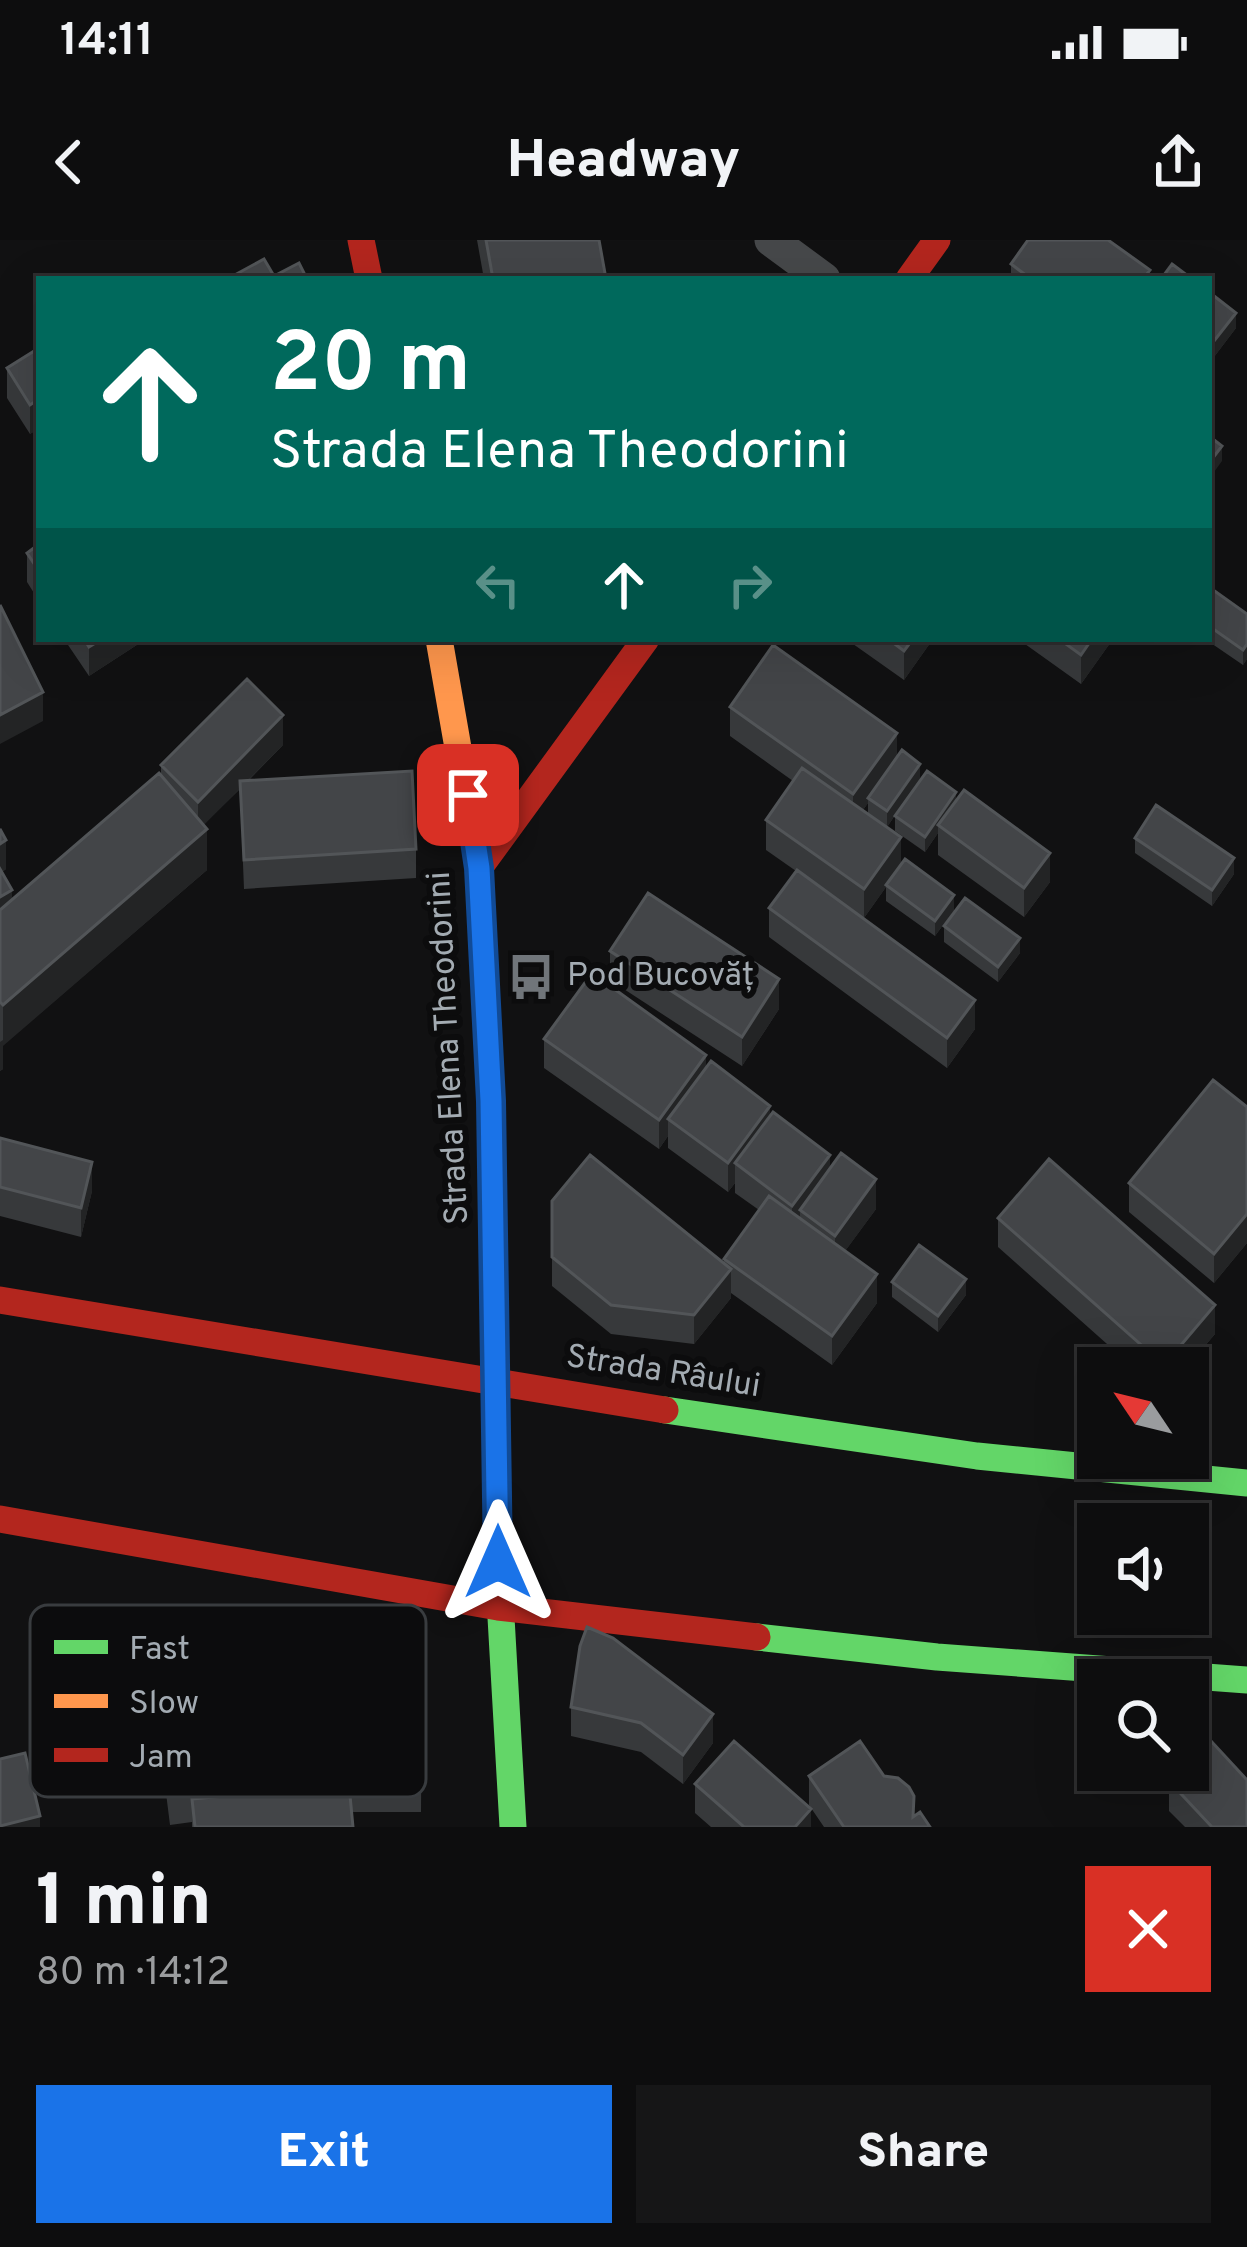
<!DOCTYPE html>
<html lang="en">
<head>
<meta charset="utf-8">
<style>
  :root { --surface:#0d0d0e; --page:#161617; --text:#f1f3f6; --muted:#9a9c9e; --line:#2d2d2e; --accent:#1a73e8 }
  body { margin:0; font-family:Overpass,sans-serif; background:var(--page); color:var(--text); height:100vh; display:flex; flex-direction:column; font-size:45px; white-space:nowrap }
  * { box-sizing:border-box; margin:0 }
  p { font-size:39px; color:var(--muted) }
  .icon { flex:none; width:66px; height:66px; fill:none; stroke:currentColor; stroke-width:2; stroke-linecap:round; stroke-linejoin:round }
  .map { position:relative; height:1587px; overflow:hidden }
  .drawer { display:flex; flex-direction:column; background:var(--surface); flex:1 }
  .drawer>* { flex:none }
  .banner { position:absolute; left:36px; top:36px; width:1176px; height:366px; border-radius:0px; box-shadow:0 12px 48px #0002,0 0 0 3px var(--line); background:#00695c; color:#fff; overflow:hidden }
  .needle { width:78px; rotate:305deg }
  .tools { position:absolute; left:1077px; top:1107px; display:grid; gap:24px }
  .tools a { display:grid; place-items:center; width:132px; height:132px; border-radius:0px; background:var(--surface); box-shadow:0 12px 48px #0002,0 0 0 3px var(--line); font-size:60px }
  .pin { position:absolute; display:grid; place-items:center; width:102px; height:102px; color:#fff; margin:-51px; border-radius:24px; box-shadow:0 6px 18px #0006 }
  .me { position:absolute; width:132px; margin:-66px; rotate:0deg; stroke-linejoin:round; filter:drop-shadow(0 0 9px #0008) }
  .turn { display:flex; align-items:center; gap:42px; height:252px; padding:0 36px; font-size:54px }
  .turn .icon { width:156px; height:156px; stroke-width:2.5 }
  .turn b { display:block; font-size:84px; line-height:102px }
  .lanes { display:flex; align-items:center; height:114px; padding:0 36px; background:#0003; justify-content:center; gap:60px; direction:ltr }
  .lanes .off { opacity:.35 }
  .round { display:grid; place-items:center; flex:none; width:126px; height:126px; border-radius:0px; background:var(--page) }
  .headline { display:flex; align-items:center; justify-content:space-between; height:204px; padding:0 36px }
  h1 { font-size:72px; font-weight:800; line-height:90px }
  .primary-button { display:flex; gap:24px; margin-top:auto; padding:24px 36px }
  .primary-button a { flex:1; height:138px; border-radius:0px; background:var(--accent); color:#fff; font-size:48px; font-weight:800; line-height:138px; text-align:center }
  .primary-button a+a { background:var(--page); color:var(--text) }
  .status { display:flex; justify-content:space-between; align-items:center; height:84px; padding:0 60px; background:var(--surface); direction:ltr }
  .status svg { height:33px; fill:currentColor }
  header { display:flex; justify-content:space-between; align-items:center; height:156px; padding:0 36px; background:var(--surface); font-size:54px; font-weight:800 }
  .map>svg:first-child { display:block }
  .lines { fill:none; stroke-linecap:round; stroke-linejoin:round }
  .lane { stroke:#46484a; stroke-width:33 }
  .fast { stroke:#63d668; stroke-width:27 }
  .slow { stroke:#ff974d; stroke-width:27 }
  .jam { stroke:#b3261e; stroke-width:27 }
  .wall { fill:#37393b }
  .shaded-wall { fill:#232425 }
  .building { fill:#434548; stroke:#525558; stroke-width:3 }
  .route-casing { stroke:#114b97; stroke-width:30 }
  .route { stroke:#1a73e8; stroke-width:21 }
  .labels { text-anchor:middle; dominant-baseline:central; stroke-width:12; stroke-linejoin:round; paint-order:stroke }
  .poi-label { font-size:33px; fill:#a3abb2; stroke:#0c0c0d; text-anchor:start }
  .street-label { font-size:33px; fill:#a3abb2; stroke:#0c0c0d }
  .key { fill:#0c0c0d; stroke:#393c3f; stroke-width:3 }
  .key-label { font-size:33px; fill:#a3abb2 }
</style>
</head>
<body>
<div class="status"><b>14:11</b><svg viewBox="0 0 49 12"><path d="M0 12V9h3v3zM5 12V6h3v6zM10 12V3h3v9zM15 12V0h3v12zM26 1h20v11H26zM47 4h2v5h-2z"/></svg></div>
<header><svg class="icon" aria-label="back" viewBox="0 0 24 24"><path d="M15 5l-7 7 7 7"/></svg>Headway<svg class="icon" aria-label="share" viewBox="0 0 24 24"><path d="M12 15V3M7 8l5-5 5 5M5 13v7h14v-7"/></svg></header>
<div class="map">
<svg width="1247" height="1587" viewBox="0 0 1247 1587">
  <rect width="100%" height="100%" fill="#111112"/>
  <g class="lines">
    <path class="lane" d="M 771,0 L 824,39"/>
    <path class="fast" d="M 665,1170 L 977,1216 L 1247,1243
      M 498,1325 L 513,1587
      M 757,1397 L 937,1417 L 1247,1440"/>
    <path class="slow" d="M 439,399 L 479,628 L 491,861 L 498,1325"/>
    <path class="jam" d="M 361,0 L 369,39
      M 909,39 L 937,0
      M 479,628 L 646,399
      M 0,1060 L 665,1170
      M 0,1279 L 498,1367 L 757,1397"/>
  </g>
  <path class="wall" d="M 477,0 L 599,0 L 606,39 L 484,39 Z
    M 1011,24 L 1150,39 L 1011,39 Z
    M 1209,52 L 1236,88 L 1214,117 L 1209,113 Z
    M 39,108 L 39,188 L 30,194 L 7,158 L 7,128 Z
    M 39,304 L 39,361 L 27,342 L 27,313 Z
    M 1209,347 L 1247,374 L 1247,419 L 1243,425 L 1205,399 L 1209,399 Z
    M 64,399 L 146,399 L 89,436 Z
    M 846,399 L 933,399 L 904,440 Z
    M 1018,399 L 1113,399 L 1081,444 Z
    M 730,467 L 897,517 L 920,539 L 887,587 L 868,573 L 868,563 L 863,570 L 901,626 L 954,670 L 935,696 L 886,661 L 886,647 L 864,678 L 975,789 L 947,828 L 769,697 L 769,668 L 796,631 L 766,610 L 766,580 L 793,541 L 730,496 Z
    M 283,505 L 248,541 L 416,609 L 416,638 L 244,649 L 240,549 L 203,585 L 207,630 L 3,805 L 3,829 L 0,831 L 0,589 L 6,629 L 2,632 L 12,659 L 161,535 L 161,525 Z
    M 956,561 L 1050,642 L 1024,677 L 938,615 L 938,593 L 925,612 L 895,591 L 895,576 Z
    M 1135,598 L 1234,634 L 1212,666 L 1135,613 Z
    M 944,686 L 1020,713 L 998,742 L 944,702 Z
    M 610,711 L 779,769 L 742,826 L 610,740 Z
    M 544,799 L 706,829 L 770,876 L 876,969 L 845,1011 L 877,1063 L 832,1125 L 731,1053 L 731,1058 L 694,1104 L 611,1094 L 552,1046 L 552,961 L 724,1023 L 724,1019 L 759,970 L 735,953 L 735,943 L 728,952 L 668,908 L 668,896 L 659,909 L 544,828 Z
    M 1247,867 L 1247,1003 L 1214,1043 L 1129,972 L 1129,943 Z
    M 0,898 L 92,951 L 81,997 L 0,976 Z
    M 998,978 L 1215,1094 L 1186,1128 L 1134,1128 L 998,1007 Z
    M 892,1042 L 966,1055 L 938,1092 L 892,1057 Z
    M 613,1398 L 713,1503 L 683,1544 L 641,1512 L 571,1496 L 571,1467 Z
    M 422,1438 L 421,1572 L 351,1572 L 353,1587 L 192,1587 L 192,1582 L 170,1585 L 165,1545 L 165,1516 L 191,1512 L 191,1493 L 302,1539 L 302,1549 L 329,1547 L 315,1535 L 310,1521 L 310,1492 L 360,1462 Z
    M 809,1536 L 914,1576 L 930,1587 L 824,1587 L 809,1565 Z
    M 1169,1541 L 1247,1587 L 1185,1587 L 1169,1571 Z
    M 695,1544 L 811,1587 L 711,1587 L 695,1573 Z"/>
  <path class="shaded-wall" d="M 1236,73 L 1236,88 L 1214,117 L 1214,101 Z
    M 39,159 L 39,188 L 30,194 L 30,165 Z
    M 1222,206 L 1222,221 L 1209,239 L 1209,223 Z
    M 102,399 L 146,399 L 89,436 L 89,407 Z
    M 913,399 L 933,399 L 904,440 L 904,411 Z
    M 1092,399 L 1113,399 L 1081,444 L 1081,415 Z
    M 1247,404 L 1247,419 L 1243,425 L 1243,410 Z
    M 43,452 L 43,481 L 0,504 L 0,475 Z
    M 283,475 L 283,505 L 198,591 L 198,562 Z
    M 897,493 L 897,522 L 868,558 L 868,563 L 853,584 L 853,554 Z
    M 920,524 L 920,539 L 887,587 L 887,571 Z
    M 956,552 L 956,568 L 938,585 L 938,593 L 925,612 L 925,597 Z
    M 207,589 L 207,630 L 3,806 L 3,765 Z
    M 901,597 L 901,626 L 864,678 L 864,649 Z
    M 6,600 L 6,629 L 0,633 L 0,604 Z
    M 1050,613 L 1050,642 L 1024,677 L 1024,648 Z
    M 1234,618 L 1234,634 L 1212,666 L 1212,650 Z
    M 12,650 L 12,679 L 0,686 L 0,657 Z
    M 954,655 L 954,670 L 935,696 L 935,681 Z
    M 1020,698 L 1020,713 L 998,742 L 998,727 Z
    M 779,739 L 779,769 L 742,826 L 742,797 Z
    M 975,760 L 975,789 L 947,828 L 947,798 Z
    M 3,800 L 3,829 L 0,831 L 0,802 Z
    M 706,815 L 706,844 L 668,879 L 668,896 L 659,909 L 659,880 Z
    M 770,866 L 770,895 L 735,923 L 735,943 L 728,952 L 728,923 Z
    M 830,915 L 830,944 L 800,970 L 800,984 L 792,995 L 792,966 Z
    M 92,922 L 92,951 L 81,997 L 81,968 Z
    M 876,939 L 876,969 L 835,1025 L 835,996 Z
    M 1247,974 L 1247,1003 L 1214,1043 L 1214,1014 Z
    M 731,1029 L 731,1058 L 694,1104 L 694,1075 Z
    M 877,1034 L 877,1063 L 832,1125 L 832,1096 Z
    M 966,1039 L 966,1055 L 938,1092 L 938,1076 Z
    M 1215,1065 L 1215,1094 L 1186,1128 L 1164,1128 L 1164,1125 Z
    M 713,1474 L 713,1503 L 683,1544 L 683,1515 Z
    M 811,1569 L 811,1587 L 795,1587 Z
    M 40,1576 L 40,1587 L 0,1587 L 0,1586 Z"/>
  <path class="building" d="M 486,0 L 599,0 L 606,39 L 493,39 Z
    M 1028,0 L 1108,0 L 1150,30 L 1143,39 L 1031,39 L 1011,24 Z
    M 264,19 L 274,36 L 299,23 L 307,39 L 230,39 L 229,38 Z
    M 1172,24 L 1192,39 L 1161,39 Z
    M 1209,52 L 1236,73 L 1214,101 L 1209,98 Z
    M 39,108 L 39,159 L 30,165 L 7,128 Z
    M 1209,196 L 1222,206 L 1209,223 Z
    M 39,304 L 39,331 L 27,313 Z
    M 1209,347 L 1247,374 L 1247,404 L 1243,410 L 1209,386 Z
    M 0,365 L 43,452 L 0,475 Z
    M 84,399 L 102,399 L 89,407 Z
    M 888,399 L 913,399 L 904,411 Z
    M 1059,399 L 1092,399 L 1081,415 Z
    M 773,405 L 897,493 L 853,554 L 730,467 Z
    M 247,439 L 283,475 L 198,562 L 161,525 Z
    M 902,510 L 920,524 L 887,571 L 868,558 Z
    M 802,528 L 901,597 L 864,649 L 766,580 Z
    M 412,531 L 416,609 L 244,620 L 240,541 Z
    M 927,531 L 956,552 L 925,597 L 895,576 Z
    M 159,533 L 207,589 L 3,765 L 0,762 L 0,670 Z
    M 964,550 L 1050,613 L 1024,648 L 938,585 Z
    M 1156,565 L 1234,618 L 1212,650 L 1135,598 Z
    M 0,589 L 6,600 L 0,604 Z
    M 905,619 L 954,655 L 935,681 L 886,645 Z
    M 0,629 L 12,650 L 0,657 Z
    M 797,630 L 975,760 L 947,798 L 769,668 Z
    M 648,653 L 779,739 L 742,797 L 610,711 Z
    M 965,658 L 1020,698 L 998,727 L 944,686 Z
    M 592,733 L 706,815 L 659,880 L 544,799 Z
    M 711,821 L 770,866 L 728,923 L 668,879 Z
    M 1213,840 L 1247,867 L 1247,974 L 1214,1014 L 1129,943 Z
    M 773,872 L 830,915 L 792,966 L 735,923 Z
    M 0,898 L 92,922 L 81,968 L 0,947 Z
    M 841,913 L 876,939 L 835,996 L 800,970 Z
    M 590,915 L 731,1029 L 694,1075 L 611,1065 L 552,1017 L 552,961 Z
    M 1049,919 L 1215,1065 L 1164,1125 L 998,978 Z
    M 769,956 L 877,1034 L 832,1096 L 724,1019 Z
    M 919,1005 L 966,1039 L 938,1076 L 892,1042 Z
    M 587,1387 L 613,1398 L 713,1474 L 683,1515 L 641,1483 L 571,1467 L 580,1406 Z
    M 734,1501 L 811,1569 L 795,1587 L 744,1587 L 695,1544 Z
    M 860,1501 L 884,1536 L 898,1538 L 909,1547 L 914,1556 L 913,1577 L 920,1572 L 930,1587 L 844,1587 L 809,1536 Z
    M 1211,1501 L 1247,1540 L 1247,1587 L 1212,1587 L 1169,1541 L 1181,1530 L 1188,1530 L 1188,1523 Z
    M 25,1513 L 40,1576 L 0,1586 L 0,1519 Z
    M 349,1545 L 353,1587 L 195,1587 L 192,1559 Z"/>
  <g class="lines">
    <defs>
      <path id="route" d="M 468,555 L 479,628 L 491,861 L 498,1322"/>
    </defs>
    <use href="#route" class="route-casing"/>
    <use href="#route" class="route"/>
  </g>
  <defs>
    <symbol id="bus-bare" viewBox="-9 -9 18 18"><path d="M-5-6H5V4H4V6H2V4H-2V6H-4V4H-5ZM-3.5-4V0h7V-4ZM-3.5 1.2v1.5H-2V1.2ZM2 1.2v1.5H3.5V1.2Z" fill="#70757a" stroke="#0c0c0d" stroke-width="2.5" paint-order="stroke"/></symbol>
  </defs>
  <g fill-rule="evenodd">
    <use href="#bus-bare" x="498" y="704" width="66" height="66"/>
  </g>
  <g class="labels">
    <g class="poi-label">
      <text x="567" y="737">Pod Bucovăț</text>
    </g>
    <g class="street-label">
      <text transform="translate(450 808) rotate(-93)">Strada Elena Theodorini</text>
      <text transform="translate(663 1133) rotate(9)">Strada Râului</text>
    </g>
  </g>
  <rect x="30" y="1365" width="396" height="192" rx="18" class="key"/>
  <rect x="54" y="1400" width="54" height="14" fill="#63d668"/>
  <rect x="54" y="1454" width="54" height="14" fill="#ff974d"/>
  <rect x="54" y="1508" width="54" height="14" fill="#b3261e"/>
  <g class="key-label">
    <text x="129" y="1419">Fast</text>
    <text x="129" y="1473">Slow</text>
    <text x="129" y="1527">Jam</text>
  </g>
</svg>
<div class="tools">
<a><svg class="needle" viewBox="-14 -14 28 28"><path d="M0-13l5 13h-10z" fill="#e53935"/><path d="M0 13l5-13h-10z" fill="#9a9c9e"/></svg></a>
<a><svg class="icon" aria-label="sound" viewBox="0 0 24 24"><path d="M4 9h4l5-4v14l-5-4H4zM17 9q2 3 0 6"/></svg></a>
<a><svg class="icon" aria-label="search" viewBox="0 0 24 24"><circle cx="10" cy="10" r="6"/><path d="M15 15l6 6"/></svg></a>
</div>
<div class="pin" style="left:468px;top:555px;background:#d93025"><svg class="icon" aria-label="arrive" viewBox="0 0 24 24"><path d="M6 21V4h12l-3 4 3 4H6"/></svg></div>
<svg class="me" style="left:498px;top:1322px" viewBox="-20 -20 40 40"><path d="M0-17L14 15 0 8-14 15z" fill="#1a73e8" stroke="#fff" stroke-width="4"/></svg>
<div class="banner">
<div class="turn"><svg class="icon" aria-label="ahead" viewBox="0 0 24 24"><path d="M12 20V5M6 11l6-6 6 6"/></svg><div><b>20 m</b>Strada Elena Theodorini</div></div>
<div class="lanes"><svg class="icon off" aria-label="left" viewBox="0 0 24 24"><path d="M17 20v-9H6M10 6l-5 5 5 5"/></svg><svg class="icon" aria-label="ahead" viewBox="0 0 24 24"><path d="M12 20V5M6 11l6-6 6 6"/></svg><svg class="icon off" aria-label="right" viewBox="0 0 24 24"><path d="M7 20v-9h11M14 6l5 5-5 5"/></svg></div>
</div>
</div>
<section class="drawer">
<div class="headline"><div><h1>1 min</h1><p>80 m · 14:12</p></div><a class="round" style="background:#d93025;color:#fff"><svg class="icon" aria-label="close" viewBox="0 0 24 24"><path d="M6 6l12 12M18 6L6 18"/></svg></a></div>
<div class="primary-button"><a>Exit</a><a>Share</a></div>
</section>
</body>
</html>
